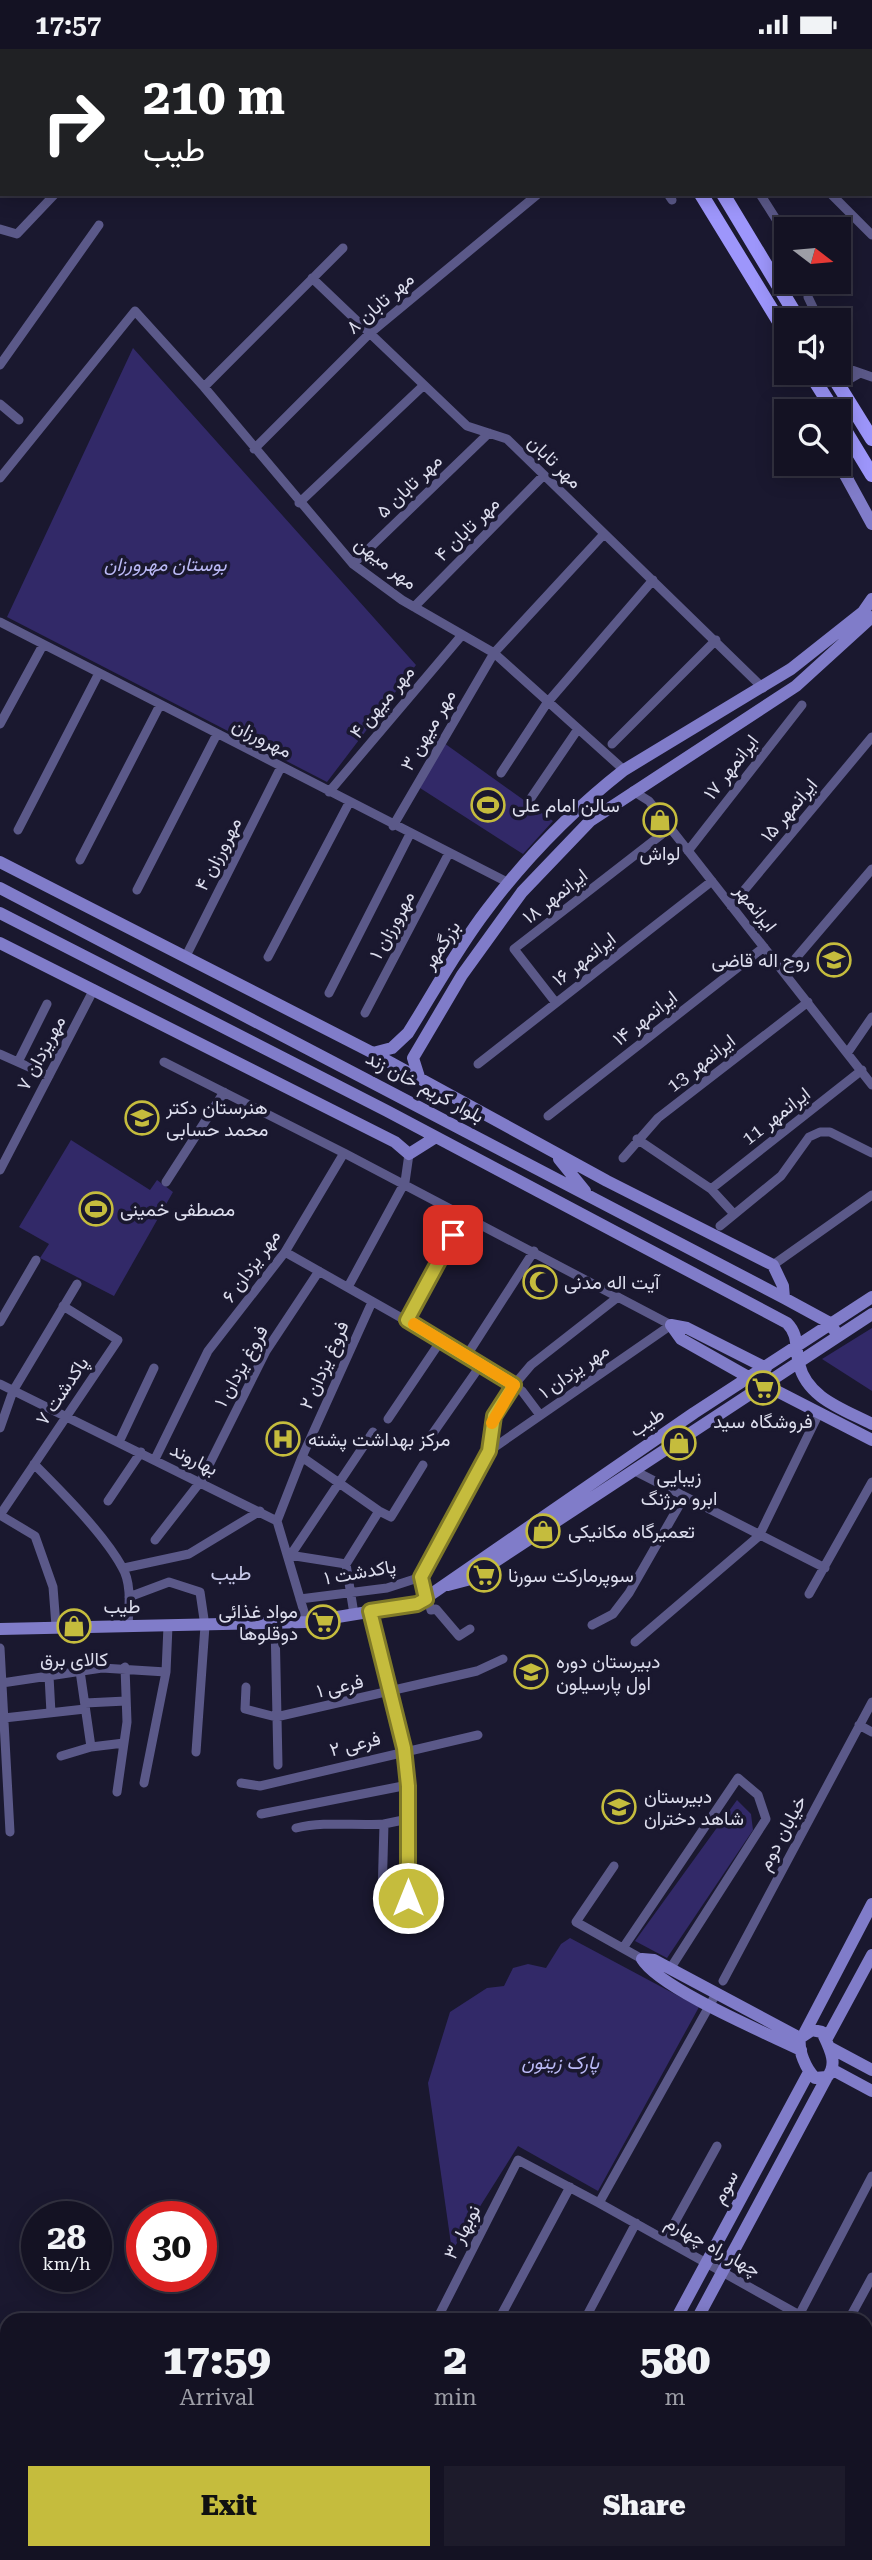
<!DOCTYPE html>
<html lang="en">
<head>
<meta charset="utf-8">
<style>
  :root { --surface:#141223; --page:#1d1b2b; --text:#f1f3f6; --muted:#9d9ea6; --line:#333241; --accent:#c5bc3d }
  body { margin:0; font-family:"Roboto Serif",Vazirmatn,serif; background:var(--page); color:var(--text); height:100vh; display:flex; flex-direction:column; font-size:26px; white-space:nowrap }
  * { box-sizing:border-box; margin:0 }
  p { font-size:23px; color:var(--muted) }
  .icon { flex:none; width:38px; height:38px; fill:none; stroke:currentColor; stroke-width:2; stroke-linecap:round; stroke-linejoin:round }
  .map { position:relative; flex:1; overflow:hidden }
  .panel { position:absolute; left:0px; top:2264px; width:873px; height:247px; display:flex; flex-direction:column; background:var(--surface); border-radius:21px 21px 0 0; box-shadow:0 4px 18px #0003,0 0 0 2px var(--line) }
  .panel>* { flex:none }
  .hud { position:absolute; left:0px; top:0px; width:873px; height:147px; box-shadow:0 4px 18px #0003,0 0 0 2px var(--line); background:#202124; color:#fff; overflow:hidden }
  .needle { width:46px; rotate:106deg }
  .fabs { position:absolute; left:774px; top:168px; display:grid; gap:14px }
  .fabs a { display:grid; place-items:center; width:77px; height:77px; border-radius:0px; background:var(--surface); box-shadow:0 4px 18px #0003,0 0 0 2px var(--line); font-size:35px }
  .speed { position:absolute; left:21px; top:2152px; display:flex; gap:14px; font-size:35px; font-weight:700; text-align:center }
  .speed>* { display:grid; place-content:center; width:91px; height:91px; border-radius:50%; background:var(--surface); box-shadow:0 4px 18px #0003,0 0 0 2px var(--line); line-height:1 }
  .speed small { font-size:18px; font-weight:400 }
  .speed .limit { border:10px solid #d22; background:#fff; color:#111 }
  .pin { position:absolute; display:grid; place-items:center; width:60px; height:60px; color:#fff; margin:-30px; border-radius:14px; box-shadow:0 4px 10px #0006 }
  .me { position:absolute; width:77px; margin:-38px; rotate:0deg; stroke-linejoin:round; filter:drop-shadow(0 0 5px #0008) }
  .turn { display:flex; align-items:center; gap:24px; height:147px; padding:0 28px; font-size:32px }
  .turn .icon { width:91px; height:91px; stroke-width:2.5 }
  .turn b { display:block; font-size:49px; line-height:60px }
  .eta { display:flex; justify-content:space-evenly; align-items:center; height:119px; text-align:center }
  .eta b { font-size:42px; font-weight:800; line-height:49px }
  .button { display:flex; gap:14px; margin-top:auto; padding:14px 28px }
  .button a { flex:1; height:80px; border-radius:0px; background:var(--accent); color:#111; font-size:28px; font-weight:800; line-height:80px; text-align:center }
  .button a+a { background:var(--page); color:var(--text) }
  .status { display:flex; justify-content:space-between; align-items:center; height:49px; padding:0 35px; background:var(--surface); direction:ltr }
  .status svg { height:19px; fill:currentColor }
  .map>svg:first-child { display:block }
  .green { fill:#322968 }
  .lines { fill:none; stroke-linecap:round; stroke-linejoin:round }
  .street { stroke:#5b5989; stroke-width:9 }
  .secondary { stroke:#807cc9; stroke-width:12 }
  .primary { stroke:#9d96fb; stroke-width:14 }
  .route-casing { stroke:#807a28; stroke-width:18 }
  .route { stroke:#c5bc3d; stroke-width:12 }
  .slow { stroke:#f59e0b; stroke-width:12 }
  .labels { text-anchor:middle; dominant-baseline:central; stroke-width:7; stroke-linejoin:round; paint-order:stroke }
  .street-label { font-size:19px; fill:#dcdded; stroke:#1a182f }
  .park-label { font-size:19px; font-style:italic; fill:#bbbaf6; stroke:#1a182f }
  .poi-label { font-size:19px; fill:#dcdded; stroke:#1a182f; text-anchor:start }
  .neighbourhood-label { font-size:21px; fill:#c7c8e8; stroke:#1a182f }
</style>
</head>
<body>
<div class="status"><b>17:57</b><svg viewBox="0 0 49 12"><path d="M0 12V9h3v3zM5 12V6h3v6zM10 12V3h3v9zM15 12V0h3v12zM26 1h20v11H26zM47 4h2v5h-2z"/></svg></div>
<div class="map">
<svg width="872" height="2511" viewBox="0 0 872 2511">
  <rect width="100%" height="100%" fill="#1a182f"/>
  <path class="green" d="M 133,299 L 416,616 L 327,733 L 7,568 Z
    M 444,694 L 553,772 L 523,805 L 420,739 Z
    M 71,1091 L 150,1141 L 157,1131 L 173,1143 L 114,1247 L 40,1209 L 49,1195 L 19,1178 Z
    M 872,1279 L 872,1342 L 822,1310 Z
    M 737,1751 L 751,1765 L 753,1781 L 667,1909 L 635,1892 Z
    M 570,1889 L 699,1958 L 598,2142 L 518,2097 L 452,2202 L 428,2034 L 450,1963 L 487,1939 L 504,1937 L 513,1919 L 528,1915 L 546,1919 L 561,1895 Z"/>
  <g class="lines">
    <path class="street" d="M 231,0 L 232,2
      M 284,0 L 285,2
      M 575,0 L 577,2
      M 667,0 L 668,2
      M 110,2 L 113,0
      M 869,2 L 870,0
      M 0,92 L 2,90
      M 872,97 L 872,96
      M 668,145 L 672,151
      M 760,145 L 786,186
      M 831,145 L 872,186
      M 0,180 L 17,185 L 55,145
      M 312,229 L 467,377 L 507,390 L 763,639
      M 810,233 L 808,248 L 819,271
      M 838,304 L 849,320 L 872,328
      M 0,316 L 99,176
      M 839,336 L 860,324
      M 204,338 L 343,199
      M 0,355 L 19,371
      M 254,400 L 369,285 L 538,145
      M 0,429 L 135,262 L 204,338 L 353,515 L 402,551 L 494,604 L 624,721
      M 299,454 L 424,336
      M 353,515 L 489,384
      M 414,558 L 543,427
      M 0,573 L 509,834
      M 0,675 L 43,596
      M 612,695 L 716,591
      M 501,724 L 547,654 L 653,531
      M 633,742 L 649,752 L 872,1036
      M 329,743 L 462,586
      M 531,749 L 578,680
      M 393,777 L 494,604 L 604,485
      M 18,781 L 99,624
      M 688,802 L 802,656
      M 80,811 L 160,656
      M 137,841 L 217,685
      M 731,857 L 872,688
      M 186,907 L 281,718
      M 268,908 L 349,754
      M 784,923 L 872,820
      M 329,944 L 410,785
      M 556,954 L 514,900 L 670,779
      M 365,964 L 449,804
      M 848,1003 L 872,968
      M 0,1005 L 49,1027
      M 18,1013 L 47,955
      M 164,1013 L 344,1104
      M 478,1015 L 712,832
      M 548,1067 L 764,898
      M 637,1090 L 711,1140 L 734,1165
      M 623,1109 L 658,1069 L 808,953
      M 0,1121 L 94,940
      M 166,1133 L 224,1043
      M 711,1140 L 862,1021
      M 720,1177 L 781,1127 L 809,1088 L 820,1083 L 830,1083 L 872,1104
      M 285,1203 L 467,1306 L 522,1342 L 540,1366
      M 773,1216 L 872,1146
      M 348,1238 L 405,1133 L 409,1105
      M 407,1271 L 464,1165
      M 0,1273 L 36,1211
      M 467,1306 L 534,1202
      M 0,1335 L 277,1472 L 307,1573
      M 388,1370 L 442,1290
      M 0,1379 L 13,1342 L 77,1235
      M 119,1393 L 154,1319
      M 424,1397 L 480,1317
      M 302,1408 L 379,1462
      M 155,1410 L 208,1302 L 285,1203 L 344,1104 L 671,1276 L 489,1402
      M 34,1415 C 61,1442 104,1485 122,1518 C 132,1534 129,1558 128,1576
      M 633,1421 L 825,1519
      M 108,1452 L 141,1403
      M 277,1472 L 302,1408 L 372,1253
      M 155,1491 L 201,1432 L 266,1302 L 319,1222
      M 292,1504 L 373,1383
      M 289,1506 L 346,1515
      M 124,1519 L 189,1505 L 260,1462
      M 421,1528 L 431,1561 L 436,1560 L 459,1587 L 470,1580
      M 809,1545 L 872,1433
      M 129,1548 L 169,1533 L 200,1543 L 205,1577 L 196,1703
      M 300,1550 L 387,1539 L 421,1528 L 489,1402 L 494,1367 L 514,1336 L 531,1316 L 618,1248
      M 370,1562 L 404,1699 L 408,1736 L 408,1849
      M 354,1565 L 346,1515 L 379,1462 L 391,1468 L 423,1416
      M 275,1574 L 278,1716
      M 592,1576 L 613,1565 L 629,1544 L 684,1448
      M 56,1577 L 53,1538 L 35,1487 L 0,1466 L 118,1291 L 63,1257
      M 635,1593 L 759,1487 L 819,1364
      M 0,1599 L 10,1783
      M 80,1622 L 91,1698
      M 49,1627 L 51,1664
      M 2,1634 L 102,1619 L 166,1623
      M 246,1638 L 245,1660 L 276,1668 L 477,1622 L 503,1610
      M 85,1654 L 126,1652
      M 4,1669 L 85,1660
      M 859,1676 L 872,1683
      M 61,1707 L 91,1698 L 124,1694
      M 144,1734 L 166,1623 L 168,1577
      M 241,1734 L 260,1737 L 478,1686
      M 117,1743 L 127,1673 L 125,1618
      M 261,1765 L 408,1736
      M 296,1779 C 325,1772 355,1777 384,1775
      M 614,1817 L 576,1873 L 642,1910
      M 382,1848 L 384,1775 L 408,1770
      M 623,1899 L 738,1729 L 758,1746 L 766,1770 L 670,1920
      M 723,1932 L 872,1653
      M 599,2154 L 810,2272
      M 665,2191 L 717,2097
      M 436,2272 L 518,2111 L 599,2154 L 716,1945
      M 498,2272 L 570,2138
      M 584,2272 L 636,2174
      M 796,2272 L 872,2127
      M 848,2272 L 872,2228
      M 866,2303 L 872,2306
      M 866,2491 L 872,2480
      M 458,2504 L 470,2511
      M 286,2510 L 290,2504
      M 405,2511 L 409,2504
      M 648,2511 L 652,2504
      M 700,2511 L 704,2504
      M 752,2511 L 756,2504"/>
    <path class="secondary" d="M 838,413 L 872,475
      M 0,813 L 373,1004 L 607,1132 L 773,1216 L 783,1237 L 784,1249
      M 0,839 L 784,1249 L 830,1274 L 838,1287
      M 0,864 L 387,1062 L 787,1274 C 799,1286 795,1299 799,1315 C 807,1349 843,1360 872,1375
      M 0,894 L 395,1093 L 409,1105 L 436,1088
      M 373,1004 L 392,999 L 408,984 C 433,944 457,900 486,862 C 525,810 573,761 624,721 L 791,620 L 863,563 L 872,550
      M 419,1028 L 413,1009 L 462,926 L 522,843 L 590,772 L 796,637 L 872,568
      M 559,1110 L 585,1142
      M 671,1276 L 687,1279 L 766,1319
      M 671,1276 L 681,1290 L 750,1329
      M 765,1336 L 872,1391
      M 448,1536 L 467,1531 L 872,1265
      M 0,1580 L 307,1573 L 417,1555 L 694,1364 L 872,1248
      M 642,1910 C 659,1939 766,1984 801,2001
      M 642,1910 L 654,1911 L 800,1989
      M 812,1981 L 822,1983 C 829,1998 839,2015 827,2028 L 815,2029 C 806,2020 798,2002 800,1989 Z
      M 805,1983 L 872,1855
      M 826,1991 L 872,1906
      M 829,1998 L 872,2021
      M 833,2021 L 872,2042
      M 675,2272 L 809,2023
      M 696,2272 L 827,2028
      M 866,2317 L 872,2315
      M 866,2336 L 872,2335
      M 523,2511 L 526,2504
      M 537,2511 L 541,2504"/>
    <path class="primary" d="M 613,0 L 614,2
      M 633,0 L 634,2
      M 701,145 L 786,284
      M 723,145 L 799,271
      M 810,324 L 834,362
      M 831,324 L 872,390
      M 838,370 L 872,426"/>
  </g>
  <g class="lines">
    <defs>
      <path id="route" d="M 408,1849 L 408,1737 L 404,1699 L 370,1562 L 417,1555 L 426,1550 L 421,1528 L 489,1402 L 494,1367 L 514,1336 L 407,1271 L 453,1186"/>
    </defs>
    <use href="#route" class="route-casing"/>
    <use href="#route" class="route"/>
    <path class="slow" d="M 414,1275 L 514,1336 L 492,1374"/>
  </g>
  <defs>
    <symbol id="stadium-ring" viewBox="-11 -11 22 22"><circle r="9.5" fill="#1a182f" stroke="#c5bc3d" stroke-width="1.5"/><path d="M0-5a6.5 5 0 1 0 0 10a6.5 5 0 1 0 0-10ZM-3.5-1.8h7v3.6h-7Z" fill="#c5bc3d"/></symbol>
    <symbol id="shop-ring" viewBox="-11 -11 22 22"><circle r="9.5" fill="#1a182f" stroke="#c5bc3d" stroke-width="1.5"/><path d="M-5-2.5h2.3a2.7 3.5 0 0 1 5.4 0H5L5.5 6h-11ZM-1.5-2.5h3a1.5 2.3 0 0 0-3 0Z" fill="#c5bc3d"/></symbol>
    <symbol id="school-ring" viewBox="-11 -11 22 22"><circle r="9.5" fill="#1a182f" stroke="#c5bc3d" stroke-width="1.5"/><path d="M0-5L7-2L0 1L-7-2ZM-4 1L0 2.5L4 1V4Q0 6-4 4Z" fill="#c5bc3d"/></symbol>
    <symbol id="mosque-ring" viewBox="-11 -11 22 22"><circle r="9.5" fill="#1a182f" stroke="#c5bc3d" stroke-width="1.5"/><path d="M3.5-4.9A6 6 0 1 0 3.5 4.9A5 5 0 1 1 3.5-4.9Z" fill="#c5bc3d"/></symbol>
    <symbol id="supermarket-ring" viewBox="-11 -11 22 22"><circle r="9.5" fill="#1a182f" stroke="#c5bc3d" stroke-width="1.5"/><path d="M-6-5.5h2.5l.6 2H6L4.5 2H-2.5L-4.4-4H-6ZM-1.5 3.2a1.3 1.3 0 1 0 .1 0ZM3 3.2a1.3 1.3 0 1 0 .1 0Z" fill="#c5bc3d"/></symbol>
    <symbol id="hospital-ring" viewBox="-11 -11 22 22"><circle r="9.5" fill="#1a182f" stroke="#c5bc3d" stroke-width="1.5"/><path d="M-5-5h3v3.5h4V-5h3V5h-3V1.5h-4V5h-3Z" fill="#c5bc3d"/></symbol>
  </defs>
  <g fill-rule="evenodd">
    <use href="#stadium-ring" x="469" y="737" width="38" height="38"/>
    <use href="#shop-ring" x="641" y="752" width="38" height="38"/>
    <use href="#school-ring" x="815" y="892" width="38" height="38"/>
    <use href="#school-ring" x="123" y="1050" width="38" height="38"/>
    <use href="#stadium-ring" x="77" y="1141" width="38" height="38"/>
    <use href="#mosque-ring" x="521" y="1214" width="38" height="38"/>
    <use href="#supermarket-ring" x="744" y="1320" width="38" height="38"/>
    <use href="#hospital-ring" x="264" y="1371" width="38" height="38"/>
    <use href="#shop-ring" x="660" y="1375" width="38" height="38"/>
    <use href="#shop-ring" x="524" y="1463" width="38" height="38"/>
    <use href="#supermarket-ring" x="465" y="1507" width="38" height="38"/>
    <use href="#supermarket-ring" x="304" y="1554" width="38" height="38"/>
    <use href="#shop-ring" x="55" y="1558" width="38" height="38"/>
    <use href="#school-ring" x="512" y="1604" width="38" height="38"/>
    <use href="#school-ring" x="600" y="1739" width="38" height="38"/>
  </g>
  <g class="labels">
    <g class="street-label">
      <text transform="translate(380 254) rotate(-41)">مهر تابان ۸</text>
      <text transform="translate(555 413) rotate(44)">مهر تابان</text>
      <text transform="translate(409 437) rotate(-44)">مهر تابان ۵</text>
      <text transform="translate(467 480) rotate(-45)">مهر تابان ۴</text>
      <text transform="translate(386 514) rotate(38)">مهر میهن</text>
      <text transform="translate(382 653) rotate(-50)">مهر میهن ۴</text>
      <text transform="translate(428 681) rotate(-60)">مهر میهن ۳</text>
      <text transform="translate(262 689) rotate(27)">مهرورزان</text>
      <text transform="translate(731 718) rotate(-52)">ایرانمهر ۱۷</text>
      <text transform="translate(789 761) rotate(-50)">ایرانمهر ۱۵</text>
      <text transform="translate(218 805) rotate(-63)">مهرورزان ۴</text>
      <text transform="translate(555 847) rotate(-38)">ایرانمهر ۱۸</text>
      <text transform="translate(756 859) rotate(52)">ایرانمهر</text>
      <text transform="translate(392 876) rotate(-62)">مهرورزان ۱</text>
      <text transform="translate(441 896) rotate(-57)">بزرگمهر</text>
      <text transform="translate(584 910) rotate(-38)">ایرانمهر ۱۶</text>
      <text transform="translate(645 969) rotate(-38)">ایرانمهر ۱۴</text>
      <text transform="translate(41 1004) rotate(-62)">مهریزدان ۷</text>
      <text transform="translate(701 1014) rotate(-38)">ایرانمهر 13</text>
      <text transform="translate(425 1038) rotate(28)">بلوار کریم خان زند</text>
      <text transform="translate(776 1067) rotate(-38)">ایرانمهر 11</text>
      <text transform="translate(251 1217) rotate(-54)">مهر یزدان ۶</text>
      <text transform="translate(324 1316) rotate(-66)">فروغ یزدان ۲</text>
      <text transform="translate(241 1317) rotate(-61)">فروغ یزدان ۱</text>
      <text transform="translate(574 1322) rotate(-35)">مهر یزدان ۱</text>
      <text transform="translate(62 1342) rotate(-56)">پاکدشت ۷</text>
      <text transform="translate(647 1373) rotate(-34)">طیب</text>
      <text transform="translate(194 1410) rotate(26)">بهاروند</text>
      <text transform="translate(360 1523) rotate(-10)">پاکدشت ۱</text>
      <text x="122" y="1557">طیب</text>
      <text transform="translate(340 1637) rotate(-13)">فرعی ۱</text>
      <text transform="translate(355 1695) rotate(-14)">فرعی ۲</text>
      <text transform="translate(782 1784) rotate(-62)">خیابان دوم</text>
      <text transform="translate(725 2138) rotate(-62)">سوم</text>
      <text transform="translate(462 2183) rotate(-63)">نوبهار ۳</text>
      <text transform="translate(713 2197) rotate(29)">چهار راه چهارم</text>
    </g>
    <g class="park-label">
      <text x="165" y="515">بوستان مهرورزان</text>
      <text x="560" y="2013">پارک زیتون</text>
    </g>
    <g class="poi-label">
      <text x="512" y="756">سالن امام علی</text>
      <text x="660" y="804" text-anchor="middle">لواش</text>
      <text x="810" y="911" text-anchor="end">روح اله قاضی</text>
      <text x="166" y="1058">هنرستان دکتر<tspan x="166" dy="22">محمد حسابی</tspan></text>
      <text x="120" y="1160">مصطفی خمینی</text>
      <text x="564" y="1233">آیت اله مدنی</text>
      <text x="763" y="1372" text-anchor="middle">فروشگاه سید</text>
      <text x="308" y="1390">مرکز بهداشت پشته</text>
      <text x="679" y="1427" text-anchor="middle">زیبایی<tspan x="679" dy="22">ابرو مرژنگ</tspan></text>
      <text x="568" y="1482">تعمیرگاه مکانیکی</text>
      <text x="508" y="1526">سوپرمارکت سورنا</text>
      <text x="298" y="1562" text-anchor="end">مواد غذائی<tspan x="298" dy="22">دوقلوها</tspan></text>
      <text x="74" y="1610" text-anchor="middle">کالای برق</text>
      <text x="556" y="1612">دبیرستان دوره<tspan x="556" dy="22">اول پارسیلون</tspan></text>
      <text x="644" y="1747">دبیرستان<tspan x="644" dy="22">شاهد دختران</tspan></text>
    </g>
    <g class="neighbourhood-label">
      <text x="231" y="1524">طیب</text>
    </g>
  </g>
</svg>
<div class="fabs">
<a><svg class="needle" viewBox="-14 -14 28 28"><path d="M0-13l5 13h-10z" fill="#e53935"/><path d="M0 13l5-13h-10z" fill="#9d9ea6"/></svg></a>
<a><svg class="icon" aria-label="sound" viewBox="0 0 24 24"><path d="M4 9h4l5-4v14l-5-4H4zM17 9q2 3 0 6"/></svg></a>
<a><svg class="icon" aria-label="search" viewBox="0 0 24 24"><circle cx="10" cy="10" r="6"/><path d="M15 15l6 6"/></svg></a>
</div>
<div class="speed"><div>28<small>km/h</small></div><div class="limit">30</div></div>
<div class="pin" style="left:453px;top:1186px;background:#d93025"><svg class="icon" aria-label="arrive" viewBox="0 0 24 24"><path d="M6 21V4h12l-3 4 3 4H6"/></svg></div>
<svg class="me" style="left:408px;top:1849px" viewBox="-20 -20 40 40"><circle r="17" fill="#c5bc3d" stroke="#fff" stroke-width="3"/><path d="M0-11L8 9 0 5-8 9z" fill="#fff"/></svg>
<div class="hud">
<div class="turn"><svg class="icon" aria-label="right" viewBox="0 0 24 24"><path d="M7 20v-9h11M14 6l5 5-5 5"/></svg><div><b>210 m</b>طیب</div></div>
</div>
<section class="panel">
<div class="eta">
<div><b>17:59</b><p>Arrival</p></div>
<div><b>2</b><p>min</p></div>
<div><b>580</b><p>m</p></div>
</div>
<div class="button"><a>Exit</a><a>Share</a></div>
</section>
</div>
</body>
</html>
